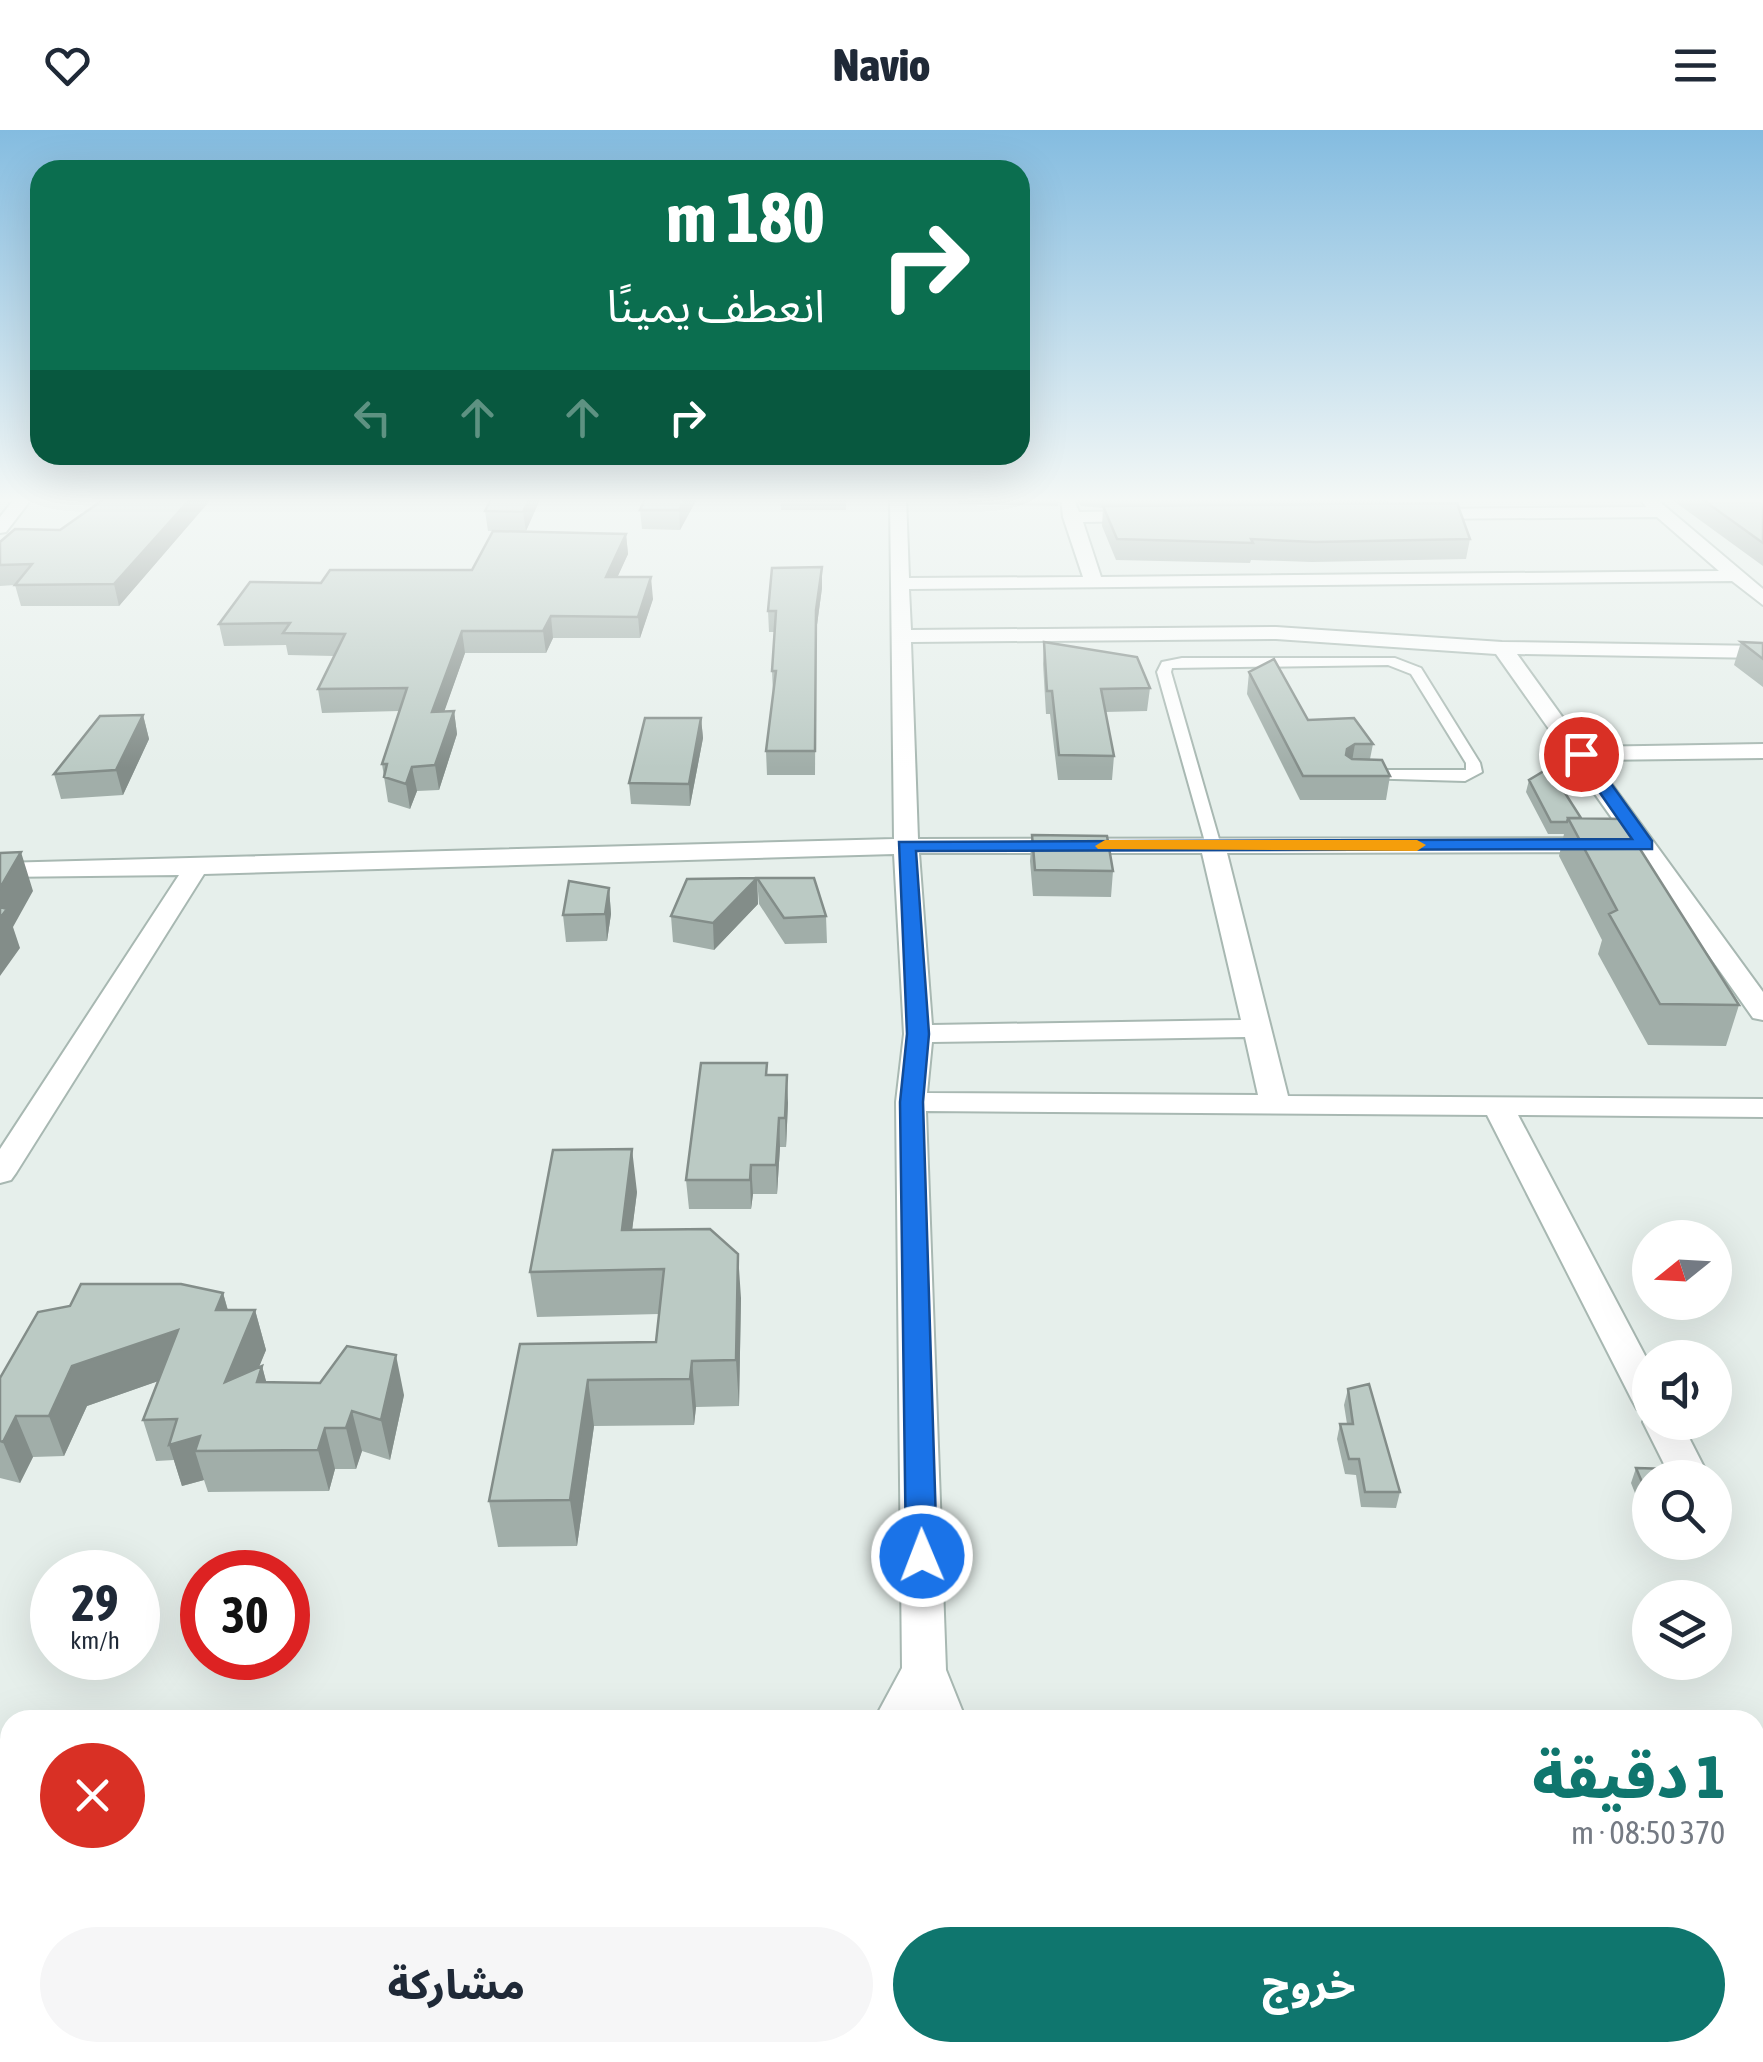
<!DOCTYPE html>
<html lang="ar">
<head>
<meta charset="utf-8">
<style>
  :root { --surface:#fff; --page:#f6f6f7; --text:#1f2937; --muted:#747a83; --accent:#0f766e }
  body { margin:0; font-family:"Asap Condensed","Noto Sans Arabic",sans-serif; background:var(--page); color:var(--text); direction:rtl; height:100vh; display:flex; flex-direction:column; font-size:38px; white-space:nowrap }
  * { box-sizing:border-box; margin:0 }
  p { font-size:32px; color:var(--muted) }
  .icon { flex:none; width:55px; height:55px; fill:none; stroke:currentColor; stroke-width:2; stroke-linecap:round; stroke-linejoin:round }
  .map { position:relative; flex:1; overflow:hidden; direction:ltr }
  .panel { position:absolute; left:0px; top:1580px; width:1765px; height:352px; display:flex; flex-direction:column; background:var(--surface); border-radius:30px 30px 0 0; box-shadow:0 10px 40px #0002; direction:rtl }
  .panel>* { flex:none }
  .guide { position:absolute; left:30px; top:30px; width:1000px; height:305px; border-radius:30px; box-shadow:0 10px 40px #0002; direction:rtl; background:#0b6e4f; color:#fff; overflow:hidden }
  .needle { width:65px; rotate:252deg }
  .tools { position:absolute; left:1632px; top:1090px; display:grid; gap:20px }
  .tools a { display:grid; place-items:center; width:100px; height:100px; border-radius:50%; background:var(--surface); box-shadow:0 10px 40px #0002; font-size:50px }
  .speed { position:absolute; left:30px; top:1420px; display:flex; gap:20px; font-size:50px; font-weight:700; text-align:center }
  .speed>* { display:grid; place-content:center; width:130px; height:130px; border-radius:50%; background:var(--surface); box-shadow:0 10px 40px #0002; line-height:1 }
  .speed small { font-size:25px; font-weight:400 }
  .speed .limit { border:15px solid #d22; background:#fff; color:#111 }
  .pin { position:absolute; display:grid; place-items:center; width:85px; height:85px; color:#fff; margin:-42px; border:5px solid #fff; border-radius:50%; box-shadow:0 2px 10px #0007 }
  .me { position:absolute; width:110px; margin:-55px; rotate:359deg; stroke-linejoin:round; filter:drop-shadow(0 0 8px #0008) }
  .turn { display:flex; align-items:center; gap:35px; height:210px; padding:0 40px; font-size:45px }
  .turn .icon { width:130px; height:130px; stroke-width:2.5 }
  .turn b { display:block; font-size:70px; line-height:85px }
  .lanes { display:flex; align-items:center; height:95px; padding:0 40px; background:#0003; justify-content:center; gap:50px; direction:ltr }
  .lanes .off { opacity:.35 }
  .round { display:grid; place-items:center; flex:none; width:105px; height:105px; border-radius:52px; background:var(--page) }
  .head { display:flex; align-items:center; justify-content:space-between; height:170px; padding:0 40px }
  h1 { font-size:60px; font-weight:800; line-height:75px; color:var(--accent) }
  .action { display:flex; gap:20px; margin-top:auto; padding:20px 40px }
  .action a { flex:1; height:115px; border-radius:60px; background:var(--accent); color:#fff; font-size:40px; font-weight:800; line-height:115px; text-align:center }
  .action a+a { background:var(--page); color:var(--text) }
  header { display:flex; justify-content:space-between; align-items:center; height:130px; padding:0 40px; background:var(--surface); font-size:45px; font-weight:800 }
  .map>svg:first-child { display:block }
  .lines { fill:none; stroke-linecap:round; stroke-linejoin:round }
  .service-casing { stroke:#a8b8b2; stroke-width:4 }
  .minor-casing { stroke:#a8b8b2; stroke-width:4 }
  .tertiary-casing { stroke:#a8b8b2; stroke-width:4 }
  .trunk-casing { stroke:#c2cac8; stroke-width:4 }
  .service { fill:#fff; fill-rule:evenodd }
  .minor { fill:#fff; fill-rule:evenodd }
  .tertiary { fill:#fff; fill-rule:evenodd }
  .trunk { fill:#4c8a7c; fill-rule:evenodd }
  .wall { fill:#a1aea9 }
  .shaded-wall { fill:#838d89 }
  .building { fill:#bbcac4; stroke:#838d89; stroke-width:2.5 }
  .route { fill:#1a73e8; stroke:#114b97; stroke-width:2.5 }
  .slow { fill:#f59e0b }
</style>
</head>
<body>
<header><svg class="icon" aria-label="menu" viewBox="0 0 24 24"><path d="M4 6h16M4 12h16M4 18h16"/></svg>Navio<svg class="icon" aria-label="heart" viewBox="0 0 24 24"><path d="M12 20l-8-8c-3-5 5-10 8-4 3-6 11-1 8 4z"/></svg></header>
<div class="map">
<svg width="1763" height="1932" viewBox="0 0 1763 1932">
  <rect width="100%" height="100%" fill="#e6efeb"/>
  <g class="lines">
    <defs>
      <path id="service" d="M 1182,528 L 1395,528 L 1421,538 L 1480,633 L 1482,642 L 1465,651 L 1359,648 L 1356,645 L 1364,640 L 1466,640 L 1466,633 L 1411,544 L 1388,535 L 1172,538 L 1171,542 L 1221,716 L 1219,719 L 1207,719 L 1157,542 L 1162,532 Z"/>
      <path id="minor" d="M 16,367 L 33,367 L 6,402 L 0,403 L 0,387 Z
        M 890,367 L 906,367 L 909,448 L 1083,447 L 1063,387 L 1061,367 L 1073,367 L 1079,382 L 1143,381 L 1151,386 L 1143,391 L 1083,392 L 1101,447 L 1719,441 L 1657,387 L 1424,389 L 1416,384 L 1424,379 L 1646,377 L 1639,367 L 1654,367 L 1763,459 L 1763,475 L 1732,451 L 909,459 L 911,500 L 1276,497 L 1502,512 L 1763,516 L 1763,528 L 1517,524 L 1584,617 L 1763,614 L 1763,628 L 1594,630 L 1763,862 L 1763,890 L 1753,888 L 1636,722 L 1227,723 L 1288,966 L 1763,969 L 1763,987 L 1518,985 L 1650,1235 L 1650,1292 L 1681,1292 L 1706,1341 L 1703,1348 L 1671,1348 L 1643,1292 L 1648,1283 L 1637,1279 L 1632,1270 L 1487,985 L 926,981 L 946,1540 L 966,1590 L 921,1587 L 874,1590 L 902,1538 L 896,972 L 904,904 L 894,724 L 204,744 L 16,1043 L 11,1050 L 0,1053 L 0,1019 L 179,745 L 0,747 L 0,733 L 894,709 ZM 1276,509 L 1496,524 L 1626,708 L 918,709 L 911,512 ZM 919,723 L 1202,723 L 1241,890 L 932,895 ZM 1245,907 L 1258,965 L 927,963 L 932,912 Z"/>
      <path id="tertiary" d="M 854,1922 L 906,1922 L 907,1932 L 855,1932 Z
        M 980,1922 L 1032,1922 L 1033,1932 L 981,1932 Z"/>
      <path id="trunk" d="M 1755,1608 L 1763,1608 L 1763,1648 L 1755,1648 Z
        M 0,1668 L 10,1668 L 10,1710 L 0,1710 Z
        M 809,1922 L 862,1922 L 866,1932 L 813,1932 Z
        M 1026,1922 L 1078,1922 L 1075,1932 L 1023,1932 Z"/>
    </defs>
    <use href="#service" class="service-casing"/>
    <use href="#minor" class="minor-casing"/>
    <use href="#tertiary" class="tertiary-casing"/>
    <use href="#trunk" class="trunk-casing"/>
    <use href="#service" class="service"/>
    <use href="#minor" class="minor"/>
    <use href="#tertiary" class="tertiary"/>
    <use href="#trunk" class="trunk"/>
  </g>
  <path class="wall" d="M 107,367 L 213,367 L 119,476 L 21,476 L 15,455 L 0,456 L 0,412 L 60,400 Z
    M 492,367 L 541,367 L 526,401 L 488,401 L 485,381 Z
    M 698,367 L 680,400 L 642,399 L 640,380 Z
    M 780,367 L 846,367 L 846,380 L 781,380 Z
    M 956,367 L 1059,367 L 1058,376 L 958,374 Z
    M 1075,367 L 1389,367 L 1388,373 L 1470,409 L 1466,429 L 1312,432 L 1251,430 L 1250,433 L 1116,430 L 1102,396 L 1103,378 L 1081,376 Z
    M 1514,367 L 1636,367 L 1636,368 Z
    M 1667,367 L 1763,367 L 1763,436 L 1671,369 Z
    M 626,404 L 628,424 L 617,447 L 653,469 L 640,508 L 553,508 L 546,523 L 465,523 L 444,581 L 454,581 L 457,604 L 439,660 L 417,661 L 410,679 L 388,672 L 382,634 L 399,581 L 322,583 L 318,559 L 334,526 L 288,525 L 286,515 L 224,516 L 219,494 L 321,453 L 472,440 Z
    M 822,458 L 816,502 L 815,645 L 767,645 L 766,621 L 773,564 L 772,541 L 774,502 L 769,502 L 768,481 Z
    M 1044,512 L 1150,558 L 1147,581 L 1105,582 L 1114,626 L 1112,650 L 1058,650 L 1050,584 L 1046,584 L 1043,534 Z
    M 1741,512 L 1763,513 L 1763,557 L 1734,535 Z
    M 1249,542 L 1308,590 L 1373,614 L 1370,629 L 1390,646 L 1386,670 L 1300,670 L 1247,564 Z
    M 143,585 L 149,609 L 123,665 L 61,669 L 54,644 Z
    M 701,588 L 703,608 L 690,676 L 631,674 L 629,653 Z
    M 1529,650 L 1581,688 L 1739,875 L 1726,916 L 1648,915 L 1598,824 L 1602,810 L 1559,726 L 1564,704 L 1548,704 L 1526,662 Z
    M 1032,705 L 1113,741 L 1111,767 L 1033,766 L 1030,731 Z
    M 757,748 L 826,786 L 827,813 L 785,814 L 759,774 Z
    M 757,748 L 758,774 L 714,820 L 673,812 L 671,786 Z
    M 609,758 L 611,784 L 607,811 L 566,812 L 563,785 Z
    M 768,945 L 788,973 L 786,1017 L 780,1017 L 777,1064 L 753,1064 L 751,1079 L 689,1079 L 686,1050 Z
    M 637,1062 L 632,1100 L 741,1168 L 739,1276 L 696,1277 L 694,1295 L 594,1296 L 577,1416 L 498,1417 L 489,1371 L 520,1214 L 656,1212 L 659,1184 L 537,1187 L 530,1142 Z
    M 223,1163 L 228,1180 L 255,1180 L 266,1220 L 258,1238 L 262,1236 L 266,1252 L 404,1265 L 390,1330 L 362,1321 L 356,1339 L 335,1339 L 329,1361 L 208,1362 L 204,1350 L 182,1356 L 174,1330 L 156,1331 L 143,1290 L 158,1251 L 87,1276 L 64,1326 L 33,1327 L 20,1353 L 0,1348 L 0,1248 L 70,1176 Z
    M 1348,1259 L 1400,1362 L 1396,1378 L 1361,1377 L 1356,1345 L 1345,1344 L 1337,1309 L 1340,1294 L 1347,1294 L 1344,1275 Z
    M 1636,1338 L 1650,1348 L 1650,1401 L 1631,1353 Z"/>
  <path class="shaded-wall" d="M 192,367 L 213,367 L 119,476 L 114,454 Z
    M 530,367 L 541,367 L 526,401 L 523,382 Z
    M 686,367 L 698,367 L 680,400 L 679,380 Z
    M 626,404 L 628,424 L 608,468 L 606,447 Z
    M 822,437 L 822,458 L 816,502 L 815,645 L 816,480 Z
    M 651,447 L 653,469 L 640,508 L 638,487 Z
    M 551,486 L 553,508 L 546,523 L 543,501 Z
    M 462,501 L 465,523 L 436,605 L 432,582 Z
    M 454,581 L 457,604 L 439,660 L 435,635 Z
    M 143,585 L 149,609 L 123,665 L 116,640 Z
    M 701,588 L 703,608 L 690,676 L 689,654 Z
    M 1355,614 L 1351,637 L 1343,642 L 1347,619 Z
    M 412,637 L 417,661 L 410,679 L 406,654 Z
    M 21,722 L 33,761 L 13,797 L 20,818 L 0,846 L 0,758 Z
    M 757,748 L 758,774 L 714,820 L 713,793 Z
    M 609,758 L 611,784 L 607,811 L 605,784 Z
    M 787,945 L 788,973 L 786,1017 L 785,988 Z
    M 779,988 L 780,1017 L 777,1064 L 776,1035 Z
    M 632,1019 L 637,1062 L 627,1140 L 622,1100 Z
    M 751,1035 L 753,1064 L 751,1079 L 750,1050 Z
    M 738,1124 L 741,1168 L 739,1276 L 736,1230 Z
    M 223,1163 L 234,1203 L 216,1180 Z
    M 255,1180 L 266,1220 L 237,1292 L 225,1252 Z
    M 178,1200 L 190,1240 L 87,1276 L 64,1326 L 49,1286 L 72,1236 Z
    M 396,1225 L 404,1265 L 390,1330 L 381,1290 Z
    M 692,1231 L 696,1277 L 694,1295 L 690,1249 Z
    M 262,1236 L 273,1277 L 257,1252 Z
    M 588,1250 L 594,1296 L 577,1416 L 570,1370 Z
    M 352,1281 L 362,1321 L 356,1339 L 346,1298 Z
    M 16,1286 L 33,1327 L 20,1353 L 3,1312 Z
    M 325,1298 L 335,1339 L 329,1361 L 318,1320 Z
    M 200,1306 L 195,1321 L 204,1350 L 182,1356 L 169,1315 Z"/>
  <path class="building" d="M 107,367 L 192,367 L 114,454 L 15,455 L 32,434 L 0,435 L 0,412 L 15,399 L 60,400 Z
    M 492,367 L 530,367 L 523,382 L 485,381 Z
    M 646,367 L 686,367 L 679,380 L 640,380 Z
    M 1699,367 L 1763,367 L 1763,413 Z
    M 1457,373 L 1470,409 L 1315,412 L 1251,409 L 1253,413 L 1117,409 L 1103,376 Z
    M 493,401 L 626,404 L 606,447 L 651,447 L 638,487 L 551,486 L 543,501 L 462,501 L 432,582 L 454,581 L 435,635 L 412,637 L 406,654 L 384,647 L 387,634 L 382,634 L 407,558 L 318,559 L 345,504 L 283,503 L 290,493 L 219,494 L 250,452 L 321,453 L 330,440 L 472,440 Z
    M 822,437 L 816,480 L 815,621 L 766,621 L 776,541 L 772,541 L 776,481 L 768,481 L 772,438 Z
    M 1044,512 L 1137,527 L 1150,558 L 1101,559 L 1114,626 L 1059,625 L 1052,561 L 1047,561 Z
    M 1741,512 L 1763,513 L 1763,529 Z
    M 1274,529 L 1308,590 L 1354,588 L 1373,614 L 1355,614 L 1347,619 L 1346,625 L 1352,629 L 1382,630 L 1390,646 L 1303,646 L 1249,542 Z
    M 143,585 L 116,640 L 54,644 L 100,586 Z
    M 645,588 L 701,588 L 689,654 L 629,653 Z
    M 1549,638 L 1581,688 L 1568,688 L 1567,692 L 1551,692 L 1529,650 Z
    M 1568,688 L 1621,689 L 1739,875 L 1660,874 L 1609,784 L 1617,780 Z
    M 1032,705 L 1107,706 L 1113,741 L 1035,740 Z
    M 21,722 L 0,758 L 0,723 Z
    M 757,748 L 713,793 L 671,786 L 687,749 Z
    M 757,748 L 814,748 L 826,786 L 784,788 Z
    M 569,751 L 609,758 L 605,784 L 563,785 Z
    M 0,777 L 7,779 L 0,788 Z
    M 701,933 L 767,933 L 766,945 L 787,945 L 785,988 L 779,988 L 776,1035 L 751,1035 L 750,1050 L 686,1050 Z
    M 632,1019 L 622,1100 L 710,1099 L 738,1124 L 736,1230 L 692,1231 L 690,1249 L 588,1250 L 570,1370 L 489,1371 L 520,1214 L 656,1212 L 664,1139 L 530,1142 L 553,1020 Z
    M 81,1154 L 181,1154 L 223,1163 L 216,1180 L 255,1180 L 225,1252 L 262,1236 L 257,1252 L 320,1253 L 347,1216 L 396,1225 L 381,1290 L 352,1281 L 346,1298 L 325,1298 L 318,1320 L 195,1321 L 200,1306 L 169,1315 L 177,1289 L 143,1290 L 178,1200 L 72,1236 L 49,1286 L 16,1286 L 3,1312 L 0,1311 L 0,1248 L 38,1182 L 70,1176 Z
    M 1369,1254 L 1400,1362 L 1365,1362 L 1359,1329 L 1349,1329 L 1340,1294 L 1353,1294 L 1348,1259 Z
    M 1636,1338 L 1670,1339 L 1674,1348 L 1650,1348 L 1650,1371 Z"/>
  <linearGradient id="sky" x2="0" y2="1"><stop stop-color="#84bce0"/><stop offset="0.58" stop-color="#f4f8f6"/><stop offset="1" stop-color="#f4f8f6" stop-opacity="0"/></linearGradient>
  <rect width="1763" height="638" fill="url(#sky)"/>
  <path class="route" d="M 1581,618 L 1587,620 L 1652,711 L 1652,719 L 916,721 L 929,904 L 923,972 L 937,1426 L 933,1435 L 922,1438 L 911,1435 L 906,1426 L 900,972 L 907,904 L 899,712 L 1632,709 L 1573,624 Z"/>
  <path class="slow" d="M 1105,710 L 1417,710 L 1426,715 L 1417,721 L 1098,719 L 1095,716 Z"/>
</svg>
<div class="tools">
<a><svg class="needle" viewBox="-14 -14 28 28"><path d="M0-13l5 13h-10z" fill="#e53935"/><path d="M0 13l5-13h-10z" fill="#747a83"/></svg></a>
<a><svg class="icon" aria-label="sound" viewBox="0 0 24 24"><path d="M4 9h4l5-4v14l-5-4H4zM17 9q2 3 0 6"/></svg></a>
<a><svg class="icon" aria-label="search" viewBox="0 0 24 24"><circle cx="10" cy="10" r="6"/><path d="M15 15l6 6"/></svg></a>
<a><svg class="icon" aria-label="layers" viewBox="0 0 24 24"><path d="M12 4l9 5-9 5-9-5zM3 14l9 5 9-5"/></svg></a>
</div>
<div class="speed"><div>29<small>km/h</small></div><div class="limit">30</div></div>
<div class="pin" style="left:1581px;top:624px;background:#d93025"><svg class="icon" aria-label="arrive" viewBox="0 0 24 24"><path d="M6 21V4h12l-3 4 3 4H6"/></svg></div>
<svg class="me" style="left:922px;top:1426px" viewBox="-20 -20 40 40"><circle r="17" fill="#1a73e8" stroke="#fff" stroke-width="3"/><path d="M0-11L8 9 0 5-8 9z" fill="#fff"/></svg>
<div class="guide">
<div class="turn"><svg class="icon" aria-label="right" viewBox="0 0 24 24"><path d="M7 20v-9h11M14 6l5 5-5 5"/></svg><div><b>180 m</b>انعطف يمينًا</div></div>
<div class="lanes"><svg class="icon off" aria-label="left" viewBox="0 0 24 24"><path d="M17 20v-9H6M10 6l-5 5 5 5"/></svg><svg class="icon off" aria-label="ahead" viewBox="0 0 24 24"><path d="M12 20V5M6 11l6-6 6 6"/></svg><svg class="icon off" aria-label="ahead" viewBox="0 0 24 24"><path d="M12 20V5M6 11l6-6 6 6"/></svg><svg class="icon" aria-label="right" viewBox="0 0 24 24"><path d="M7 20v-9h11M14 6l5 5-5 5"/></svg></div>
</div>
<section class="panel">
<div class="head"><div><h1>1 دقيقة</h1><p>370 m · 08:50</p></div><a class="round" style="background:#d93025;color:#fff"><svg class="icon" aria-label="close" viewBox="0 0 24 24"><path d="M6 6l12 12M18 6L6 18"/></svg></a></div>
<div class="action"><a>خروج</a><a>مشاركة</a></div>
</section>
</div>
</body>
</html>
